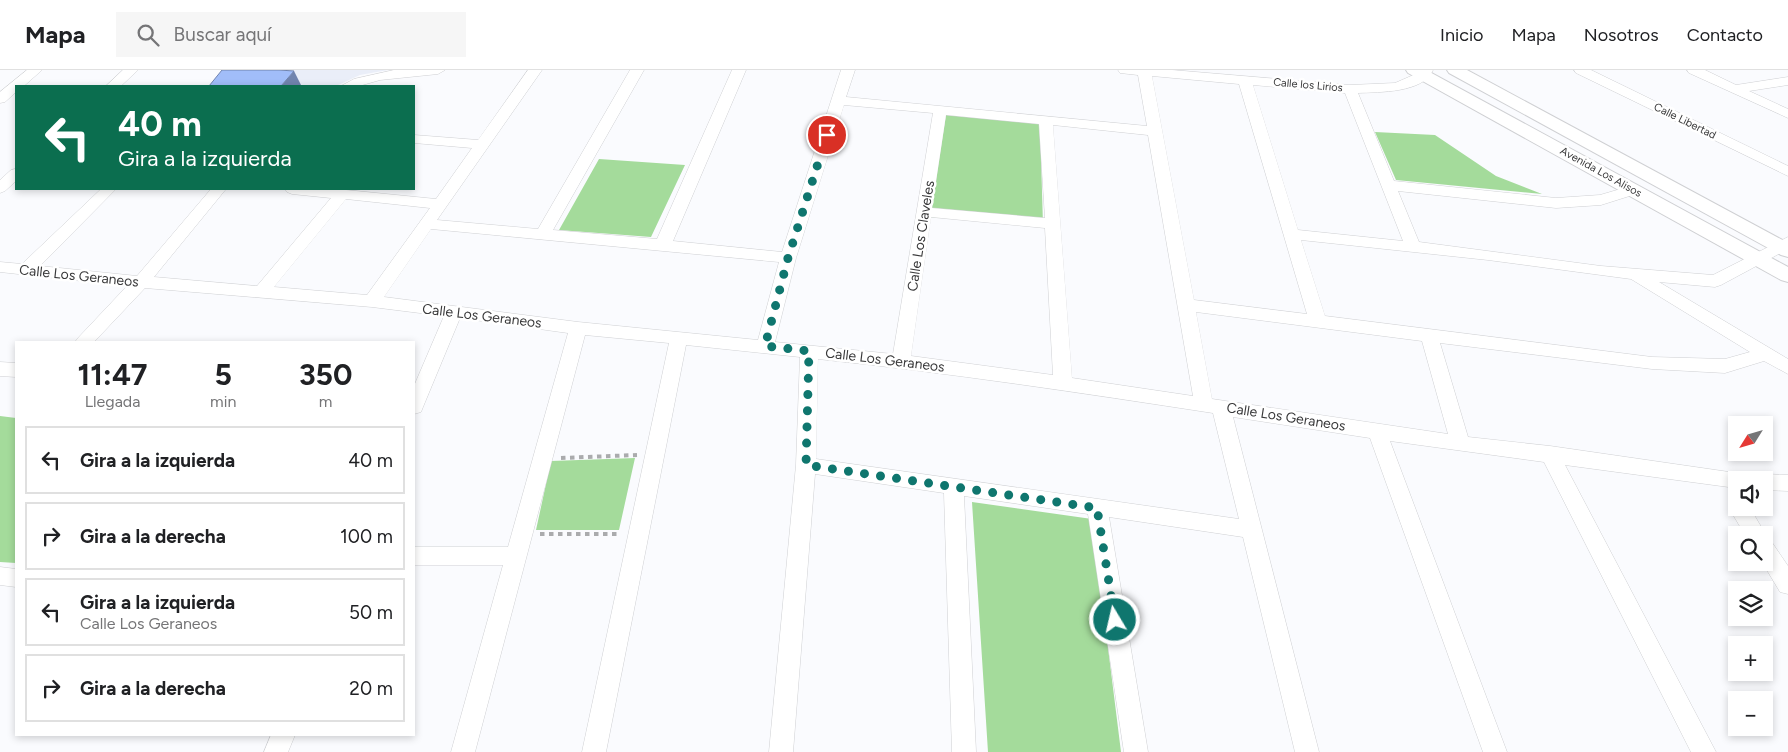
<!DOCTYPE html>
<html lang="es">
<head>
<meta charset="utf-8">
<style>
  :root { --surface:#fff; --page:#f6f6f6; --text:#202124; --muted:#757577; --line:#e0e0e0 }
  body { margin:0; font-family:Figtree,sans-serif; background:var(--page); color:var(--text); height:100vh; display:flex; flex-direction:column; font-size:19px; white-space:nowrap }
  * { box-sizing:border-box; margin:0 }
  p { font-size:16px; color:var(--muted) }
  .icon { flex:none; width:28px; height:28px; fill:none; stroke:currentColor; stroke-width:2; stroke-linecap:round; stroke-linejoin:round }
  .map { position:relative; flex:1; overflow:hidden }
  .details { position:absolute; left:15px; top:271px; width:400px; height:395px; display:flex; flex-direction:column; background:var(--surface); border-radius:0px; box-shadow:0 2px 8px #0003 }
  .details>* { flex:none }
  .banner { position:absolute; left:15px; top:15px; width:400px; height:105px; border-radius:0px; box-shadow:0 2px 8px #0003; background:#0b6e4f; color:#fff; overflow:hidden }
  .needle { width:32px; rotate:233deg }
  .controls { position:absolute; left:1728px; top:346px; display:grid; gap:10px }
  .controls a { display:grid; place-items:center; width:45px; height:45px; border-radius:0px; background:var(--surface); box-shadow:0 2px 8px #0003; font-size:25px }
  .pin { position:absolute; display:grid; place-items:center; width:42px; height:42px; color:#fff; margin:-21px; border:2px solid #fff; border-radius:50%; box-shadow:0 1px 5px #0007 }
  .me { position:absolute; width:55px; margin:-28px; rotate:351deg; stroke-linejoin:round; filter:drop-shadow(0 0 4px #0008) }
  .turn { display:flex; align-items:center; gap:18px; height:105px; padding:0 20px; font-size:22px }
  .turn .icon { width:65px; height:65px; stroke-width:2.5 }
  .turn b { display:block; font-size:35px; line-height:42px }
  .eta { display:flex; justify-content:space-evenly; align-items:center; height:85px; text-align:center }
  .eta b { font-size:30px; font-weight:700; line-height:35px }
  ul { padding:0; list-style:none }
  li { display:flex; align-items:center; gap:15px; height:68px; margin:0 10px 8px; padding:0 10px; border:2px solid var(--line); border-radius:0px }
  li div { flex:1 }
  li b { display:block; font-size:19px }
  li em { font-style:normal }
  header { display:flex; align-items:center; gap:30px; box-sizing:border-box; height:70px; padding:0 25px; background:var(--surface); border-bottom:1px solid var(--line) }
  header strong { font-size:24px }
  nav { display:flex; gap:28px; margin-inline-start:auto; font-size:18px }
  .search { width:350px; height:45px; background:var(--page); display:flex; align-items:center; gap:12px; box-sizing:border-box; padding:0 18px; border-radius:0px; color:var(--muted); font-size:19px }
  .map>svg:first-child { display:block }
  .built { fill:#eaeef8 }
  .green { fill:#a4db9b }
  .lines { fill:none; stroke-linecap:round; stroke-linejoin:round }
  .minor-casing { stroke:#cfd0d3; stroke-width:1 }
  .tertiary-casing { stroke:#cfd0d3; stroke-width:2 }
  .path { stroke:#aaabad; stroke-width:4; stroke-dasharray:4.5 4.5; stroke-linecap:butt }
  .minor { fill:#fff; fill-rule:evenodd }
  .tertiary { fill:#fff; fill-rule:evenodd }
  .shaded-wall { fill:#7184ae }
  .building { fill:#a1bdf9; stroke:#7184ae }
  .route { stroke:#0f766e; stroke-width:9; stroke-dasharray:0 16.2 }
  .labels { text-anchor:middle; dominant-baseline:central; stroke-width:5; stroke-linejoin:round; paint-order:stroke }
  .far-street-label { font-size:11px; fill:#39393a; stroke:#fff }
  .street-label { font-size:14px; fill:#39393a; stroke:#fff }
</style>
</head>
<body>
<header>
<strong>Mapa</strong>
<div class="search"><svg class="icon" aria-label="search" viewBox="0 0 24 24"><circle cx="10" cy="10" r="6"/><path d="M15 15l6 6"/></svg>Buscar aquí</div>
<nav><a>Inicio</a><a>Mapa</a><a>Nosotros</a><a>Contacto</a></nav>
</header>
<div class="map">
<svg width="1788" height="682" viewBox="0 0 1788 682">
  <rect width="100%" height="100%" fill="#fafbfe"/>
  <path class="built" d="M 242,0 L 388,0 L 360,5 L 336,16 L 300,16 Z"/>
  <path class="green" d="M 946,44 L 1040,54 L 1043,155 L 930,147 Z
    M 1375,62 L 1435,65 L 1496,106 L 1542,124 L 1396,110 Z
    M 599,89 L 685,95 L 651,167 L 559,160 Z
    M 0,346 L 16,348 L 16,493 L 0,492 Z
    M 635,388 L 619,460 L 536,460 L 551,391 Z
    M 972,432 L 1092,449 L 1121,682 L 988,682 Z"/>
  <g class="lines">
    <defs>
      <path id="minor" d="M 27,0 L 42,0 L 24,16 L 16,16 L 16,22 L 5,32 L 0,33 L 0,22 Z
        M 123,0 L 138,0 L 121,16 L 106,16 Z
        M 394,0 L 445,0 L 438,4 L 380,10 L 359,16 L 341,16 L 354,9 Z
        M 528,0 L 542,0 L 437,150 L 538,159 L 630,0 L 644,0 L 553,160 L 657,169 L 732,0 L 746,0 L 673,171 L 782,182 L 841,0 L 855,0 L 846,27 L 1147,56 L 1138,5 L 1120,3 L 1118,0 L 1172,0 L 1350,15 L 1395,13 L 1418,3 L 1419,0 L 1433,0 C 1424,23 1379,22 1358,23 L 1394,111 L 1556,128 L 1600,125 L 1634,115 L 1639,117 L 1642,120 L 1639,123 L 1601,135 L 1556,138 L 1398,121 L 1419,172 L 1601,196 L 1713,205 L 1788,167 L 1788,179 L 1721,215 L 1715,217 L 1659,212 L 1788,289 L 1788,304 L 1764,291 L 1725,303 L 1652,299 L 1440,273 L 1468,367 L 1550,376 L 1743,404 L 1746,410 L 1736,410 L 1736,418 L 1565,395 L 1716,682 L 1691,682 L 1544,392 L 1390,371 L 1507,682 L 1483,682 L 1370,368 L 1233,347 L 1319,682 L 1295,682 L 1243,467 L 1109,447 L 1148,682 L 1124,682 L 1088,444 L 964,426 L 976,682 L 952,682 L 944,423 L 815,404 L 793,682 L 769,682 L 796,395 L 800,287 L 686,275 L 606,682 L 582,682 L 669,273 L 585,265 L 475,682 L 451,682 L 503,495 L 414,495 L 414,477 L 508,477 L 568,263 L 460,248 L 423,337 L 421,342 L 414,344 L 414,316 L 444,246 L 372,237 L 145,218 L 94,272 L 75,272 L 78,268 L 127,216 L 0,202 L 0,192 L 22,194 L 101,119 L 116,119 L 40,196 L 137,206 L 211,119 L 226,119 L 154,207 L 257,216 L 331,128 L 292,124 L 287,122 L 285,119 L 336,119 L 436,129 L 472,78 L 414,73 L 414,65 L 478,70 ZM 1152,6 L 1239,14 L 1307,244 L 1194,230 ZM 1253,15 L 1345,23 L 1403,171 L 1298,160 ZM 844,35 L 933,43 L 893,284 L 775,272 L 796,188 ZM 946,45 L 1039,54 L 1045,148 L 932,138 ZM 1053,55 L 1148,65 L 1193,326 L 1072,308 ZM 346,129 L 430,138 L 367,225 L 274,217 ZM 931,147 L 1045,158 L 1053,305 L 911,286 ZM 431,159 L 779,192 L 758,270 L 578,252 L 384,227 ZM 1301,170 L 1488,190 L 1631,209 L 1750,282 L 1725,289 L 1652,287 L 1325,246 ZM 1196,242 L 1422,271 L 1448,364 L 1212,329 ZM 818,289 C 950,303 1082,323 1213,343 L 1239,449 L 816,389 Z
        M 1574,0 L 1591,0 L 1788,96 L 1788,106 L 1576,3 Z
        M 1687,0 L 1705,0 L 1736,15 L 1788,7 L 1788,15 L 1749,21 L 1788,39 L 1788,48 L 1689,3 Z
        M 16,99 L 16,111 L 5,121 L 0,123 L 0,110 L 11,100 Z
        M 0,292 L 16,293 L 16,307 L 0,306 Z
        M 1764,404 L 1788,405 L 1788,421 L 1764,420 L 1764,410 L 1755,410 L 1757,406 Z
        M 1736,431 L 1736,438 L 1750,438 L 1766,465 L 1765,468 L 1771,471 L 1788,496 L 1788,524 L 1780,522 L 1762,492 L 1764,465 L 1745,465 L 1729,438 L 1732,432 Z
        M 0,497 L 16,499 L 16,517 L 0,515 Z
        M 271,665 L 295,665 L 288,682 L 264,682 Z"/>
      <path id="tertiary" d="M 1406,0 L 1426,0 L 1788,197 L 1788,212 L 1781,210 L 1408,3 Z
        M 1447,0 L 1467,0 L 1788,173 L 1788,187 L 1781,185 L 1449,3 Z"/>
    </defs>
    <use href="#minor" class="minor-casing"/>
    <use href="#tertiary" class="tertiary-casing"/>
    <path class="path" d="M 561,388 L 637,385
      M 540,464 L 619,464"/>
    <use href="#minor" class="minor"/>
    <use href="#tertiary" class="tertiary"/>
  </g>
  <path class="shaded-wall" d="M 294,1 L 301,15 L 300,16 L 281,16 Z"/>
  <path class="building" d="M 222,0 L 279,0 L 294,1 L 281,16 L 209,16 Z"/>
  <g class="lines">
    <path class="route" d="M 827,65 L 788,188 L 765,276 L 809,281 L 806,395 L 1097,438 L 1115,550"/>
  </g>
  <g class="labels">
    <g class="far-street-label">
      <text transform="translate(1308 15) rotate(5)">Calle los Lirios</text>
      <text transform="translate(1685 51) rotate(26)">Calle Libertad</text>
      <text transform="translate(1601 102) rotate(29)">Avenida Los Alisos</text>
    </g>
    <g class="street-label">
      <text transform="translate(921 166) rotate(-81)">Calle Los Claveles</text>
      <text transform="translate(79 206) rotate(6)">Calle Los Geraneos</text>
      <text transform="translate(482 246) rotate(7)">Calle Los Geraneos</text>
      <text transform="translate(885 290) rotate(7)">Calle Los Geraneos</text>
      <text transform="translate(1286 347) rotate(9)">Calle Los Geraneos</text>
    </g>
  </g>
</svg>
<div class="controls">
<a><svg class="needle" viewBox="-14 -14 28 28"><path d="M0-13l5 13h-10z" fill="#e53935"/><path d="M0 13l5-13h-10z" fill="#757577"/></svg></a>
<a><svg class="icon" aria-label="sound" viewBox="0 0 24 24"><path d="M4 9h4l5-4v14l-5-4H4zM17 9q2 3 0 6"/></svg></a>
<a><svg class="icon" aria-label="search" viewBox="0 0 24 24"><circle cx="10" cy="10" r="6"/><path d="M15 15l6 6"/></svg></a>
<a><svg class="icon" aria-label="layers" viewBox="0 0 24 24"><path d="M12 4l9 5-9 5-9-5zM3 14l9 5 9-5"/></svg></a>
<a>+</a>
<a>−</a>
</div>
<div class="pin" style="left:827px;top:65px;background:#d93025"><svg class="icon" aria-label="arrive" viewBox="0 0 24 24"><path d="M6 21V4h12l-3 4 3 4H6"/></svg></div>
<svg class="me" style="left:1115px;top:550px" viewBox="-20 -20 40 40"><circle r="17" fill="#0f766e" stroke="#fff" stroke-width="3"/><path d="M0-11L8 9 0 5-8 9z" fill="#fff"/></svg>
<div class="banner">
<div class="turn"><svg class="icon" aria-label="left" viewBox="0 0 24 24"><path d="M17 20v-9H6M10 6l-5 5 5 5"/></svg><div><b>40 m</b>Gira a la izquierda</div></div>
</div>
<section class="details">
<div class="eta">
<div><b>11:47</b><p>Llegada</p></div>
<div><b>5</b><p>min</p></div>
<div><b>350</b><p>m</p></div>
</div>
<ul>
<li><svg class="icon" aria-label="left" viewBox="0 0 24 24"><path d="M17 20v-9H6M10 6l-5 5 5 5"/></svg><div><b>Gira a la izquierda</b></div><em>40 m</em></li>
<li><svg class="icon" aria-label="right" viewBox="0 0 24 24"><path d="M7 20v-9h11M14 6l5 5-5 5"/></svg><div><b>Gira a la derecha</b></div><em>100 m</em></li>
<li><svg class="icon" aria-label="left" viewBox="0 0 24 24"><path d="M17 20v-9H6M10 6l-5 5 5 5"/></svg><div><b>Gira a la izquierda</b><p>Calle Los Geraneos</p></div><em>50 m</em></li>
<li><svg class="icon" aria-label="right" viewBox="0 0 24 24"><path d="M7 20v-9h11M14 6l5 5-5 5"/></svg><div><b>Gira a la derecha</b></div><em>20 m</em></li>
</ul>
</section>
</div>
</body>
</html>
